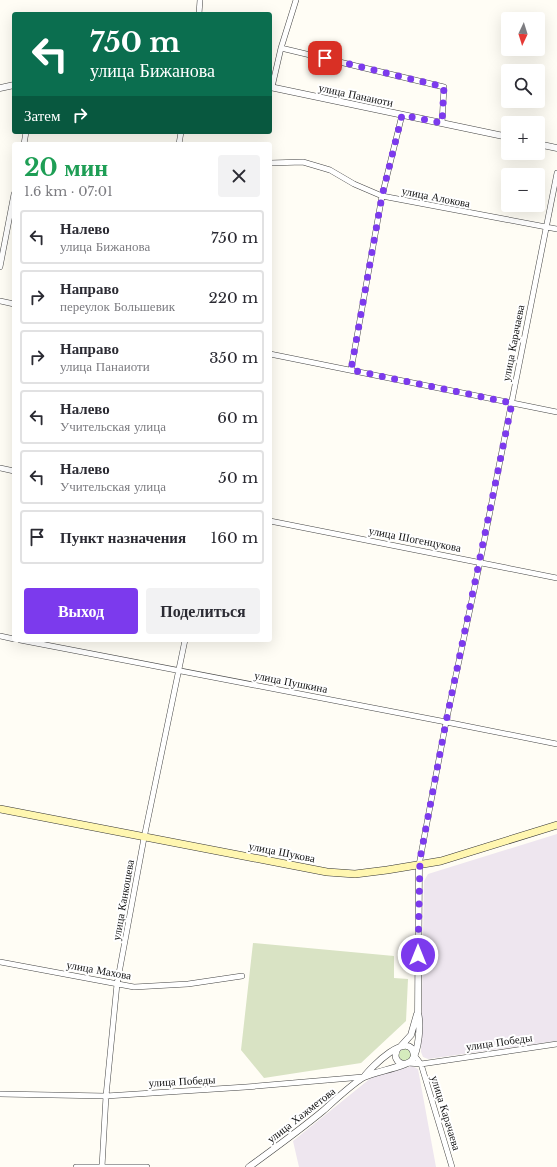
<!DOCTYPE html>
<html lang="ru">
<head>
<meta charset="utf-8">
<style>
  :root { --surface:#fff; --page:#f2f2f3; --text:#2b2b33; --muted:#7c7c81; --line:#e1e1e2; --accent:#7c3aed }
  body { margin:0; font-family:"Libre Baskerville",serif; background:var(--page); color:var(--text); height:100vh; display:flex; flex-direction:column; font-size:15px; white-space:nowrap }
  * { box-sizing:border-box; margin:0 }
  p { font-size:13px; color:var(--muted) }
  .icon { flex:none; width:22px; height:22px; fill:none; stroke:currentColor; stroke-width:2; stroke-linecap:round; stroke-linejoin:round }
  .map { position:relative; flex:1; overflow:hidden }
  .sheet { position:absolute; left:12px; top:142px; width:260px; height:500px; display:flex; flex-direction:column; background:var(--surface); border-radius:4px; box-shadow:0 4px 16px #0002 }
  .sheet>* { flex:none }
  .guide { position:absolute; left:12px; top:12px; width:260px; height:122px; border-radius:4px; box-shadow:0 4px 16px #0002; background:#0b6e4f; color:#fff; overflow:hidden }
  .needle { width:26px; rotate:184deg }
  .controls { position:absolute; left:501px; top:12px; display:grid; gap:8px }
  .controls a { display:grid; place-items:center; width:44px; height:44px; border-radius:4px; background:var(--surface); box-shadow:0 4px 16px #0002; font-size:20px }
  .pin { position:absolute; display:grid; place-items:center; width:34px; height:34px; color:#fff; margin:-17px; border-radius:8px; box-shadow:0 2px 6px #0006 }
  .me { position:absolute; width:44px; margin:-22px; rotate:0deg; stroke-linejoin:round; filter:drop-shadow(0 0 3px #0008) }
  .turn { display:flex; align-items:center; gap:14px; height:84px; padding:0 12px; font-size:18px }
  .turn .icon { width:52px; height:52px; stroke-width:2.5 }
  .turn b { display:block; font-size:28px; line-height:34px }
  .then { display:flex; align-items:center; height:38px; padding:0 12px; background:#0003; gap:8px; font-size:15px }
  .round { display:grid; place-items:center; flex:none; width:42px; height:42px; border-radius:4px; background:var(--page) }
  .summary { display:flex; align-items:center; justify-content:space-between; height:68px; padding:0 12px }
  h1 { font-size:24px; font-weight:700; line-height:30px; color:#1e9e55 }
  .cta { display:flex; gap:8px; margin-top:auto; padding:8px 12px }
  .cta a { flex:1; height:46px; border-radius:4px; background:var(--accent); color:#fff; font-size:16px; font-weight:700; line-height:46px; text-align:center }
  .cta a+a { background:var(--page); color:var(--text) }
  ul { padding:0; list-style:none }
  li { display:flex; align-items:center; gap:12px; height:54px; margin:0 8px 6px; padding:0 4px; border:2px solid var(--line); border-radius:4px }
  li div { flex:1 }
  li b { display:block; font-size:15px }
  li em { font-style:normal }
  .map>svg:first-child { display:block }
  .industrial { fill:#eee6ef }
  .green { fill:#d5ebbd }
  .cemetery { fill:#d9e3c4 }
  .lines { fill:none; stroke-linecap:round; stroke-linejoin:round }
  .minor-casing { stroke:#444; stroke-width:6 }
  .tertiary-casing { stroke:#444; stroke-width:7 }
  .secondary-casing { stroke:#333; stroke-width:8 }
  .minor { stroke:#fff; stroke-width:5 }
  .tertiary { stroke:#fff; stroke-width:6 }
  .secondary { stroke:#fff6b0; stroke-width:7 }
  .route { stroke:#7c3aed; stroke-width:7; stroke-dasharray:0 12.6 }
  .labels { text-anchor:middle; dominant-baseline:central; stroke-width:4; stroke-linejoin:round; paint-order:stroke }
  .street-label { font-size:11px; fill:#111; stroke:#fff }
</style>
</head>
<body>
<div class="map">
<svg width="557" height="1167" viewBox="0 0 557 1167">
  <rect width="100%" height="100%" fill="#fffdf5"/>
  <path class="industrial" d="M 557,834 L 557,1041 L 428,1059 L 423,1057 L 421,1052 L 424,881 L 428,874 Z
    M 412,1066 L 418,1069 L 436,1167 L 299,1167 L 293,1141 L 372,1077 Z"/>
  <path class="green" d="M399 1055a6 6 0 1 1 12 0a6 6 0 1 1-12 0Z"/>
  <path class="cemetery" d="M 253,943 L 394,956 L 394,978 L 408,979 L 406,1021 L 361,1063 L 264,1078 L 241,1050 Z"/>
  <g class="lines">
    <defs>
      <path id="minor" d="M 199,14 L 200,0
        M 281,48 L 444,87 L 442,123
        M 272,87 L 281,48 L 296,0
        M 24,144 L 26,132
        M 179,144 L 181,132
        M 270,163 L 303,162 L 330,170 L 354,184 L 382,196 L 557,229
        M 0,267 L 14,194
        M 0,301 L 14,304
        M 270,354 L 557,412
        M 351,370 L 382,196 L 402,115
        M 0,468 L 14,471
        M 270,521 L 557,578
        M 0,636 L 14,639
        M 20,640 L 446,722 L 557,744
        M 419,865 L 446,722 L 480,562 L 557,173
        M 0,962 L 134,987 L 188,984 L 242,976
        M 414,1055 L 421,1064 L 452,1167
        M 408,1063 L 421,1064 L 557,1044
        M 0,1094 L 106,1096 L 246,1087 L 363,1077
        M 76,1167 L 147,1167
        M 102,1167 L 106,1096 L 117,984 L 144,838 L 185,640"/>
      <path id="tertiary" d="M 270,87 L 508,137
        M 0,88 L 14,85
        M 538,144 L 557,148
        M 401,1046 L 411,1035 L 417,1014
        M 398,1048 C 393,1056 396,1063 405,1064
        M 364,1077 C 370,1068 410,1028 414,1055
        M 249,1167 C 275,1148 300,1130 324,1110 C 335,1100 352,1084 364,1077 C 374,1072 408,1066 412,1060 C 419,1050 421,1024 418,1013 L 419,865"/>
      <path id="secondary" d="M 0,809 L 327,872 L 355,874 L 387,870 L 441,861 L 557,825"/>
    </defs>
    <use href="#minor" class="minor-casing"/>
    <use href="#tertiary" class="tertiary-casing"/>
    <use href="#secondary" class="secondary-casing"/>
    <use href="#minor" class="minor"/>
    <use href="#tertiary" class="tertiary"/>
    <use href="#secondary" class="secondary"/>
  </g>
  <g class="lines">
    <path class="route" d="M 325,58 L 444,87 L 442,123 L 402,115 L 382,196 L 351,370 L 512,403 L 446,722 L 420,859 L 418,955"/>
  </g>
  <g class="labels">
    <g class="street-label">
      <text transform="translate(356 95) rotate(12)">улица Панаиоти</text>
      <text transform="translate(436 197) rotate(11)">улица Алокова</text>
      <text transform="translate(513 343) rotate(-79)">улица Карачаева</text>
      <text transform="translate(415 539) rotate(11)">улица Шогенцукова</text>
      <text transform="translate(291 682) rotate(11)">улица Пушкина</text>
      <text transform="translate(282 852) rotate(11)">улица Шукова</text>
      <text transform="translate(123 900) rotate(-80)">улица Канкошева</text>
      <text transform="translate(99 970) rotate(10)">улица Махова</text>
      <text transform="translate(499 1042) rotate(-8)">улица Победы</text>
      <text transform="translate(182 1081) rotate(-3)">улица Победы</text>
      <text transform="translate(446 1113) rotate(73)">улица Карачаева</text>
      <text transform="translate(301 1115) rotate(-38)">улица Хажметова</text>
    </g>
  </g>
</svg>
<div class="controls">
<a><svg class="needle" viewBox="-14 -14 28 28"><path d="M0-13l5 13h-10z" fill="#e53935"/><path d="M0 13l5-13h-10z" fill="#7c7c81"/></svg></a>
<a><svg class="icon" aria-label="search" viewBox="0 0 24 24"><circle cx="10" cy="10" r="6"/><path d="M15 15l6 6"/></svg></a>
<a>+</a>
<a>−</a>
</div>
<div class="pin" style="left:325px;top:58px;background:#d93025"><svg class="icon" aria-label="arrive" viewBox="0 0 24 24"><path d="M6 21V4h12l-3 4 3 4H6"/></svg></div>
<svg class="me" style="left:418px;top:955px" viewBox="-20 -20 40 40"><circle r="17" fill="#7c3aed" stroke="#fff" stroke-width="3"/><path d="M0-11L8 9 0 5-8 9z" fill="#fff"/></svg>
<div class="guide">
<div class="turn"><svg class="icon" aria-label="left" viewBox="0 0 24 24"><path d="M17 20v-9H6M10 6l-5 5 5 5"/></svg><div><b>750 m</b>улица Бижанова</div></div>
<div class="then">Затем<svg class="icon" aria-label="right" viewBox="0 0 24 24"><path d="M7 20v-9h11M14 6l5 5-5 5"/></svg></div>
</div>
<section class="sheet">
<div class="summary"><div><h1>20 мин</h1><p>1.6 km · 07:01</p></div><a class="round"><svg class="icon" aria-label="close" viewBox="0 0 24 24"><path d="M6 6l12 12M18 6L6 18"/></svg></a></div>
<ul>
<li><svg class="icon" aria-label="left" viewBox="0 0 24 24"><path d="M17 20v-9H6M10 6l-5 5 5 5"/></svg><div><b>Налево</b><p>улица Бижанова</p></div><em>750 m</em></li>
<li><svg class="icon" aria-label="right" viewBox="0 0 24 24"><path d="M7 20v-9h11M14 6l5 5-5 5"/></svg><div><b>Направо</b><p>переулок Большевик</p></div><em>220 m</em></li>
<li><svg class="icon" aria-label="right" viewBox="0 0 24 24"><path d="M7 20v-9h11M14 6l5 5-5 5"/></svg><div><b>Направо</b><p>улица Панаиоти</p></div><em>350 m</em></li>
<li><svg class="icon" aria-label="left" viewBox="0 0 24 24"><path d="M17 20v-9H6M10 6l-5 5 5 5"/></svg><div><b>Налево</b><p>Учительская улица</p></div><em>60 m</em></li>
<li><svg class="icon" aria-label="left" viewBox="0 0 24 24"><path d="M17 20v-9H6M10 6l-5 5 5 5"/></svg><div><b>Налево</b><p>Учительская улица</p></div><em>50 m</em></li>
<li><svg class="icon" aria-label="arrive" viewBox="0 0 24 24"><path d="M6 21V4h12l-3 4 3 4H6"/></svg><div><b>Пункт назначения</b></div><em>160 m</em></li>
</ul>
<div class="cta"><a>Выход</a><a>Поделиться</a></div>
</section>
</div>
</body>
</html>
